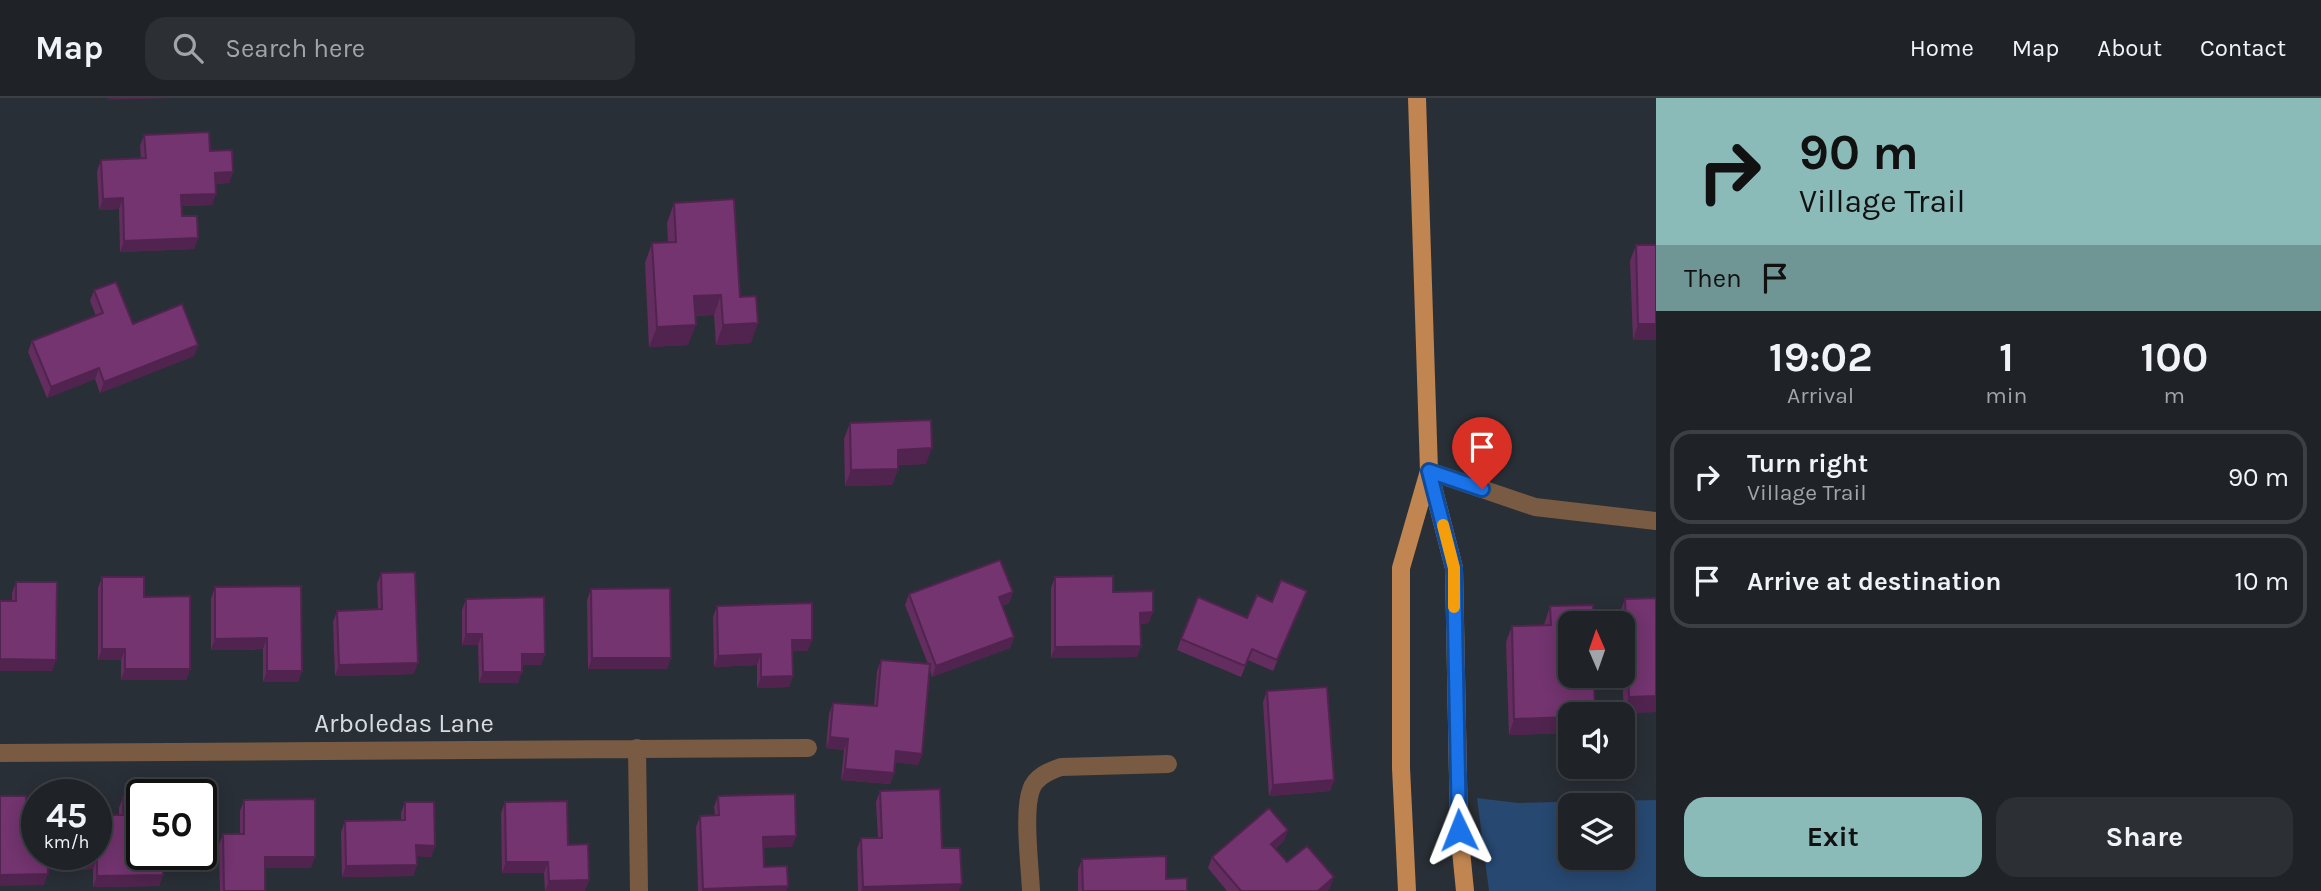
<!DOCTYPE html>
<html lang="en">
<head>
<meta charset="utf-8">
<style>
  :root { --surface:#1f2328; --page:#2c2f34; --text:#f1f3f6; --muted:#a1a4a8; --line:#3c4045; --accent:#8bbbb9 }
  body { margin:0; font-family:Karla,sans-serif; background:var(--page); color:var(--text); height:100vh; display:flex; flex-direction:column; font-size:26px; white-space:nowrap }
  * { box-sizing:border-box; margin:0 }
  p { font-size:23px; color:var(--muted) }
  .icon { flex:none; width:38px; height:38px; fill:none; stroke:currentColor; stroke-width:2; stroke-linecap:round; stroke-linejoin:round }
  .map { position:relative; flex:1; overflow:hidden }
  .panel { display:flex; flex-direction:column; background:var(--surface); width:665px }
  .panel>* { flex:none }
  .top-card { background:#8bbbb9; color:#111; overflow:hidden }
  .needle { width:46px; rotate:358deg }
  .fabs { position:absolute; left:1558px; top:513px; display:grid; gap:14px }
  .fabs a { display:grid; place-items:center; width:77px; height:77px; border-radius:14px; background:var(--surface); box-shadow:0 4px 18px #0003,0 0 0 2px var(--line); font-size:35px }
  .speed { position:absolute; left:21px; top:681px; display:flex; gap:14px; font-size:35px; font-weight:700; text-align:center }
  .speed>* { display:grid; place-content:center; width:91px; height:91px; border-radius:50%; background:var(--surface); box-shadow:0 4px 18px #0003,0 0 0 2px var(--line); line-height:1 }
  .speed small { font-size:18px; font-weight:400 }
  .speed .limit { border:4px solid #111; border-radius:10px; background:#fff; color:#111 }
  .pin { position:absolute; display:grid; place-items:center; width:60px; height:60px; color:#fff; margin:-72px -30px; border-radius:50% 50% 50% 0; rotate:-45deg; box-shadow:0 0 7px #0007 }
  .pin .icon { rotate:45deg }
  .me { position:absolute; width:77px; margin:-38px; rotate:358deg; stroke-linejoin:round; filter:drop-shadow(0 0 5px #0008) }
  .turn { display:flex; align-items:center; gap:24px; height:147px; padding:0 28px; font-size:32px }
  .turn .icon { width:91px; height:91px; stroke-width:2.5 }
  .turn b { display:block; font-size:49px; line-height:60px }
  .then { display:flex; align-items:center; height:66px; padding:0 28px; background:#0003; gap:14px; font-size:26px }
  .eta { display:flex; justify-content:space-evenly; align-items:center; height:119px; text-align:center }
  .eta b { font-size:42px; font-weight:700; line-height:49px }
  .button { display:flex; gap:14px; margin-top:auto; padding:14px 28px }
  .button a { flex:1; height:80px; border-radius:21px; background:var(--accent); color:#111; font-size:28px; font-weight:700; line-height:80px; text-align:center }
  .button a+a { background:var(--page); color:var(--text) }
  ul { padding:0; list-style:none }
  li { display:flex; align-items:center; gap:21px; height:94px; margin:0 14px 10px; padding:0 14px; border:4px solid var(--line); border-radius:21px }
  li div { flex:1 }
  li b { display:block; font-size:26px }
  li em { font-style:normal }
  header { display:flex; align-items:center; gap:42px; box-sizing:border-box; height:98px; padding:0 35px; background:var(--surface); border-bottom:2px solid var(--line) }
  header strong { font-size:33px }
  nav { display:flex; gap:38px; margin-inline-start:auto; font-size:24px }
  .search { width:490px; height:63px; background:var(--page); display:flex; align-items:center; gap:18px; box-sizing:border-box; padding:0 24px; border-radius:21px; color:var(--muted); font-size:26px }
  main { display:flex; flex:1; min-height:0 }
  .map>svg:first-child { display:block }
  .green { fill:#274871; fill-rule:evenodd }
  .lines { fill:none; stroke-linecap:round; stroke-linejoin:round }
  .minor { stroke:#785b42; stroke-width:18 }
  .major { stroke:#c08550; stroke-width:18 }
  .wall { fill:#632d5f }
  .shaded-wall { fill:#50244e }
  .building { fill:#73346f; stroke:#50244e; stroke-width:2 }
  .route-casing { stroke:#114b97; stroke-width:18 }
  .route { stroke:#1a73e8; stroke-width:12 }
  .slow { stroke:#f59e0b; stroke-width:12 }
  .labels { text-anchor:middle; dominant-baseline:central; stroke-width:7; stroke-linejoin:round; paint-order:stroke }
  .street-label { font-size:26px; fill:#d7dbe0; stroke:#292f36 }
</style>
</head>
<body>
<header>
<strong>Map</strong>
<div class="search"><svg class="icon" aria-label="search" viewBox="0 0 24 24"><circle cx="10" cy="10" r="6"/><path d="M15 15l6 6"/></svg>Search here</div>
<nav><a>Home</a><a>Map</a><a>About</a><a>Contact</a></nav>
</header>
<main>
<div class="map">
<svg width="1656" height="793" viewBox="0 0 1656 793">
  <rect width="100%" height="100%" fill="#292f36"/>
  <path class="green" d="M 1477,700 L 1518,705 L 1656,702 L 1656,793 L 1489,793 ZM 1570,707 L 1622,707 L 1622,760 L 1570,760 Z"/>
  <g class="lines">
    <path class="minor" d="M 1429,373 L 1535,409 L 1656,423
      M 637,650 L 639,793
      M 0,655 L 808,650
      M 1031,793 C 1030,769 1023,713 1031,692 C 1035,679 1049,673 1061,669 L 1168,666"/>
    <path class="major" d="M 1417,0 L 1429,373 L 1454,470 L 1459,732 L 1465,793
      M 1407,793 L 1401,670 L 1401,470 L 1429,373"/>
  </g>
  <path class="wall" d="M 144,37 L 210,53 L 233,74 L 229,85 L 215,86 L 212,107 L 181,108 L 182,118 L 198,140 L 194,151 L 120,154 L 119,111 L 99,112 L 97,73 L 101,62 L 141,60 L 140,48 Z
    M 674,105 L 740,199 L 751,245 L 716,247 L 714,217 L 695,218 L 688,247 L 649,249 L 645,165 L 652,145 L 668,144 L 667,125 Z
    M 1636,147 L 1656,242 L 1633,242 L 1630,163 Z
    M 94,192 L 133,226 L 198,247 L 194,258 L 100,295 L 95,281 L 47,300 L 28,254 L 32,243 L 96,218 L 90,203 Z
    M 850,325 L 926,366 L 898,367 L 898,371 L 892,387 L 845,388 L 844,341 Z
    M 381,475 L 414,576 L 335,578 L 333,524 L 337,513 L 378,511 L 377,486 Z
    M 102,479 L 144,499 L 190,571 L 186,582 L 121,582 L 121,562 L 98,562 L 98,490 Z
    M 1055,479 L 1113,494 L 1149,525 L 1140,526 L 1141,548 L 1137,559 L 1051,560 L 1051,490 Z
    M 16,484 L 56,562 L 52,573 L 12,503 L 12,495 Z
    M 215,489 L 302,573 L 298,584 L 263,584 L 263,551 L 211,552 L 211,500 Z
    M 591,491 L 671,560 L 667,571 L 588,571 L 587,502 Z
    M 1013,494 L 1009,505 L 1002,508 L 1014,539 L 1010,550 L 932,579 L 930,572 L 922,656 L 918,667 L 895,664 L 894,675 L 890,686 L 841,682 L 844,652 L 826,650 L 829,616 L 833,605 L 874,608 L 877,573 L 881,562 L 928,566 L 905,507 L 909,496 Z
    M 466,501 L 545,556 L 541,567 L 522,567 L 518,585 L 479,585 L 478,547 L 462,547 L 462,512 Z
    M 1625,501 L 1656,614 L 1624,615 L 1622,578 L 1622,525 L 1620,525 L 1619,517 Z
    M 1272,504 L 1303,504 L 1273,573 L 1248,562 L 1241,579 L 1177,552 L 1181,541 L 1247,520 Z
    M 717,508 L 808,553 L 792,553 L 793,578 L 789,589 L 757,590 L 757,567 L 714,569 L 713,519 Z
    M 1550,508 L 1570,616 L 1570,635 L 1509,637 L 1506,544 L 1512,528 L 1544,527 Z
    M 1267,593 L 1334,682 L 1330,693 L 1269,698 L 1263,604 Z
    M 880,693 L 942,750 L 959,793 L 858,793 L 857,751 L 861,740 L 878,740 L 876,704 Z
    M 718,698 L 796,738 L 792,749 L 764,749 L 764,769 L 788,788 L 786,793 L 698,793 L 696,729 L 700,718 L 715,717 L 714,709 Z
    M 123,699 L 163,777 L 159,788 L 93,789 L 93,771 L 75,772 L 75,756 L 96,756 L 119,717 L 119,710 Z
    M 244,702 L 311,770 L 265,770 L 265,793 L 220,793 L 219,747 L 223,736 L 240,736 L 240,713 Z
    M 405,704 L 435,748 L 431,759 L 417,758 L 417,767 L 413,778 L 342,779 L 341,734 L 345,723 L 401,722 L 401,715 Z
    M 505,704 L 568,747 L 589,782 L 585,793 L 545,793 L 544,775 L 502,775 L 501,715 Z
    M 1284,743 L 1275,751 L 1287,764 L 1330,790 L 1327,793 L 1227,793 L 1208,770 L 1212,759 Z
    M 1082,761 L 1166,781 L 1187,793 L 1078,793 L 1078,772 Z"/>
  <path class="shaded-wall" d="M 108,0 L 176,0 L 107,2 Z
    M 233,74 L 229,85 L 211,86 L 215,75 Z
    M 216,96 L 212,107 L 177,108 L 181,97 Z
    M 123,100 L 119,111 L 99,112 L 103,101 Z
    M 198,140 L 194,151 L 120,154 L 124,143 Z
    M 721,197 L 714,217 L 687,218 L 694,198 Z
    M 758,225 L 751,245 L 716,247 L 723,227 Z
    M 1638,226 L 1656,226 L 1656,242 L 1633,242 Z
    M 696,227 L 688,247 L 649,249 L 657,229 Z
    M 198,247 L 194,258 L 100,295 L 104,284 Z
    M 99,270 L 95,281 L 47,300 L 51,289 Z
    M 932,350 L 926,366 L 892,367 L 898,352 Z
    M 898,371 L 892,387 L 845,388 L 851,372 Z
    M 1013,494 L 1009,505 L 995,510 L 999,499 Z
    M 1153,514 L 1149,525 L 1136,526 L 1140,515 Z
    M 466,536 L 482,536 L 478,547 L 462,547 Z
    M 1014,539 L 1010,550 L 932,579 L 936,568 Z
    M 267,540 L 263,551 L 211,552 L 215,541 Z
    M 792,542 L 812,542 L 808,553 L 788,553 Z
    M 1141,548 L 1137,559 L 1051,560 L 1055,549 Z
    M 102,551 L 125,551 L 121,562 L 98,562 Z
    M 522,556 L 545,556 L 541,567 L 517,567 Z
    M 761,556 L 757,567 L 714,569 L 718,558 Z
    M 592,560 L 671,560 L 667,571 L 588,571 Z
    M 0,561 L 56,562 L 52,573 L 0,573 Z
    M 418,565 L 414,576 L 335,578 L 339,567 Z
    M 125,571 L 190,571 L 186,582 L 121,582 Z
    M 267,573 L 302,573 L 298,584 L 263,584 Z
    M 483,574 L 522,574 L 518,585 L 479,585 Z
    M 793,578 L 789,589 L 757,590 L 761,579 Z
    M 1656,598 L 1656,614 L 1624,615 L 1629,599 Z
    M 1570,619 L 1570,635 L 1509,637 L 1514,621 Z
    M 830,639 L 848,641 L 844,652 L 826,650 Z
    M 896,653 L 922,656 L 918,667 L 892,664 Z
    M 845,671 L 894,675 L 890,686 L 841,682 Z
    M 1334,682 L 1330,693 L 1269,698 L 1273,687 Z
    M 1288,732 L 1284,743 L 1267,757 L 1271,746 Z
    M 796,738 L 792,749 L 759,750 L 763,739 Z
    M 416,747 L 435,748 L 431,759 L 412,758 Z
    M 265,759 L 315,759 L 311,770 L 261,770 Z
    M 97,760 L 93,771 L 75,772 L 79,761 Z
    M 506,764 L 548,764 L 544,775 L 502,775 Z
    M 417,767 L 413,778 L 342,779 L 346,768 Z
    M 48,776 L 44,787 L 0,788 L 0,777 Z
    M 163,777 L 159,788 L 93,789 L 97,778 Z
    M 1334,779 L 1330,790 L 1327,793 L 1318,793 Z
    M 589,782 L 585,793 L 545,793 L 549,783 Z
    M 962,786 L 959,793 L 861,793 L 863,789 Z
    M 788,788 L 786,793 L 702,793 L 703,791 Z"/>
  <path class="building" d="M 209,34 L 210,53 L 232,52 L 233,74 L 215,75 L 216,96 L 181,97 L 182,118 L 197,118 L 198,140 L 124,143 L 123,100 L 103,101 L 101,62 L 146,60 L 144,37 Z
    M 734,101 L 740,199 L 756,198 L 758,225 L 723,227 L 721,197 L 694,198 L 696,227 L 657,229 L 652,145 L 676,144 L 674,105 Z
    M 1636,147 L 1656,147 L 1656,226 L 1638,226 Z
    M 116,184 L 133,226 L 182,206 L 198,247 L 104,284 L 99,270 L 51,289 L 32,243 L 103,215 L 94,192 Z
    M 931,322 L 932,350 L 898,352 L 898,371 L 851,372 L 850,325 Z
    M 1000,462 L 1013,494 L 999,499 L 1014,539 L 936,568 L 909,496 Z
    M 415,474 L 418,565 L 339,567 L 337,513 L 382,511 L 381,475 Z
    M 1113,478 L 1113,494 L 1153,493 L 1153,514 L 1140,515 L 1141,548 L 1055,549 L 1055,479 Z
    M 102,479 L 144,479 L 144,499 L 190,498 L 190,571 L 125,571 L 125,551 L 102,551 Z
    M 1281,482 L 1307,493 L 1277,562 L 1252,551 L 1245,568 L 1181,541 L 1198,499 L 1247,520 L 1257,497 L 1272,504 Z
    M 16,484 L 57,484 L 56,562 L 0,561 L 0,503 L 16,503 Z
    M 301,488 L 302,573 L 267,573 L 267,540 L 215,541 L 215,489 Z
    M 670,490 L 671,560 L 592,560 L 591,491 Z
    M 544,499 L 545,556 L 522,556 L 522,574 L 483,574 L 482,536 L 466,536 L 466,501 Z
    M 1656,500 L 1656,598 L 1629,599 L 1625,501 Z
    M 812,505 L 812,542 L 792,542 L 793,578 L 761,579 L 761,556 L 718,558 L 717,508 Z
    M 1593,507 L 1593,525 L 1570,525 L 1570,578 L 1594,578 L 1595,616 L 1570,616 L 1570,619 L 1514,621 L 1512,528 L 1551,527 L 1550,508 Z
    M 881,562 L 930,566 L 922,656 L 896,653 L 894,675 L 845,671 L 848,641 L 830,639 L 833,605 L 877,608 Z
    M 1327,589 L 1334,682 L 1273,687 L 1267,593 Z
    M 940,691 L 942,750 L 960,750 L 962,786 L 863,789 L 861,740 L 882,740 L 880,693 Z
    M 795,696 L 796,738 L 763,739 L 764,769 L 787,768 L 788,788 L 703,791 L 700,718 L 719,717 L 718,698 Z
    M 0,698 L 26,698 L 26,736 L 37,736 L 37,756 L 48,756 L 48,776 L 0,777 Z
    M 123,699 L 142,699 L 142,756 L 163,756 L 163,777 L 97,778 L 97,760 L 79,761 L 79,756 L 96,756 L 96,717 L 123,717 Z
    M 315,701 L 315,759 L 265,759 L 265,793 L 224,793 L 223,736 L 244,736 L 244,702 Z
    M 567,703 L 568,747 L 588,746 L 589,782 L 549,783 L 548,764 L 506,764 L 505,704 Z
    M 405,704 L 434,704 L 435,748 L 416,747 L 417,767 L 346,768 L 345,723 L 405,722 Z
    M 1269,710 L 1288,732 L 1271,746 L 1287,764 L 1307,748 L 1334,779 L 1318,793 L 1241,793 L 1212,759 Z
    M 1166,758 L 1166,781 L 1187,780 L 1187,793 L 1083,793 L 1082,761 Z"/>
  <g class="lines">
    <defs>
      <path id="route" d="M 1459,732 L 1454,470 L 1429,373 L 1482,391"/>
    </defs>
    <use href="#route" class="route-casing"/>
    <use href="#route" class="route"/>
    <path class="slow" d="M 1443,427 L 1454,470 L 1454,509"/>
  </g>
  <g class="labels">
    <g class="street-label">
      <text x="404" y="625">Arboledas Lane</text>
    </g>
  </g>
</svg>
<div class="fabs">
<a><svg class="needle" viewBox="-14 -14 28 28"><path d="M0-13l5 13h-10z" fill="#e53935"/><path d="M0 13l5-13h-10z" fill="#a1a4a8"/></svg></a>
<a><svg class="icon" aria-label="sound" viewBox="0 0 24 24"><path d="M4 9h4l5-4v14l-5-4H4zM17 9q2 3 0 6"/></svg></a>
<a><svg class="icon" aria-label="layers" viewBox="0 0 24 24"><path d="M12 4l9 5-9 5-9-5zM3 14l9 5 9-5"/></svg></a>
</div>
<div class="speed"><div>45<small>km/h</small></div><div class="limit">50</div></div>
<div class="pin" style="left:1482px;top:391px;background:#d93025"><svg class="icon" aria-label="arrive" viewBox="0 0 24 24"><path d="M6 21V4h12l-3 4 3 4H6"/></svg></div>
<svg class="me" style="left:1459px;top:732px" viewBox="-20 -20 40 40"><path d="M0-17L14 15 0 8-14 15z" fill="#1a73e8" stroke="#fff" stroke-width="4"/></svg>
</div>
<section class="panel">
<div class="top-card">
<div class="turn"><svg class="icon" aria-label="right" viewBox="0 0 24 24"><path d="M7 20v-9h11M14 6l5 5-5 5"/></svg><div><b>90 m</b>Village Trail</div></div>
<div class="then">Then<svg class="icon" aria-label="arrive" viewBox="0 0 24 24"><path d="M6 21V4h12l-3 4 3 4H6"/></svg></div>
</div>
<div class="eta">
<div><b>19:02</b><p>Arrival</p></div>
<div><b>1</b><p>min</p></div>
<div><b>100</b><p>m</p></div>
</div>
<ul>
<li><svg class="icon" aria-label="right" viewBox="0 0 24 24"><path d="M7 20v-9h11M14 6l5 5-5 5"/></svg><div><b>Turn right</b><p>Village Trail</p></div><em>90 m</em></li>
<li><svg class="icon" aria-label="arrive" viewBox="0 0 24 24"><path d="M6 21V4h12l-3 4 3 4H6"/></svg><div><b>Arrive at destination</b></div><em>10 m</em></li>
</ul>
<div class="button"><a>Exit</a><a>Share</a></div>
</section>
</main>
</body>
</html>
